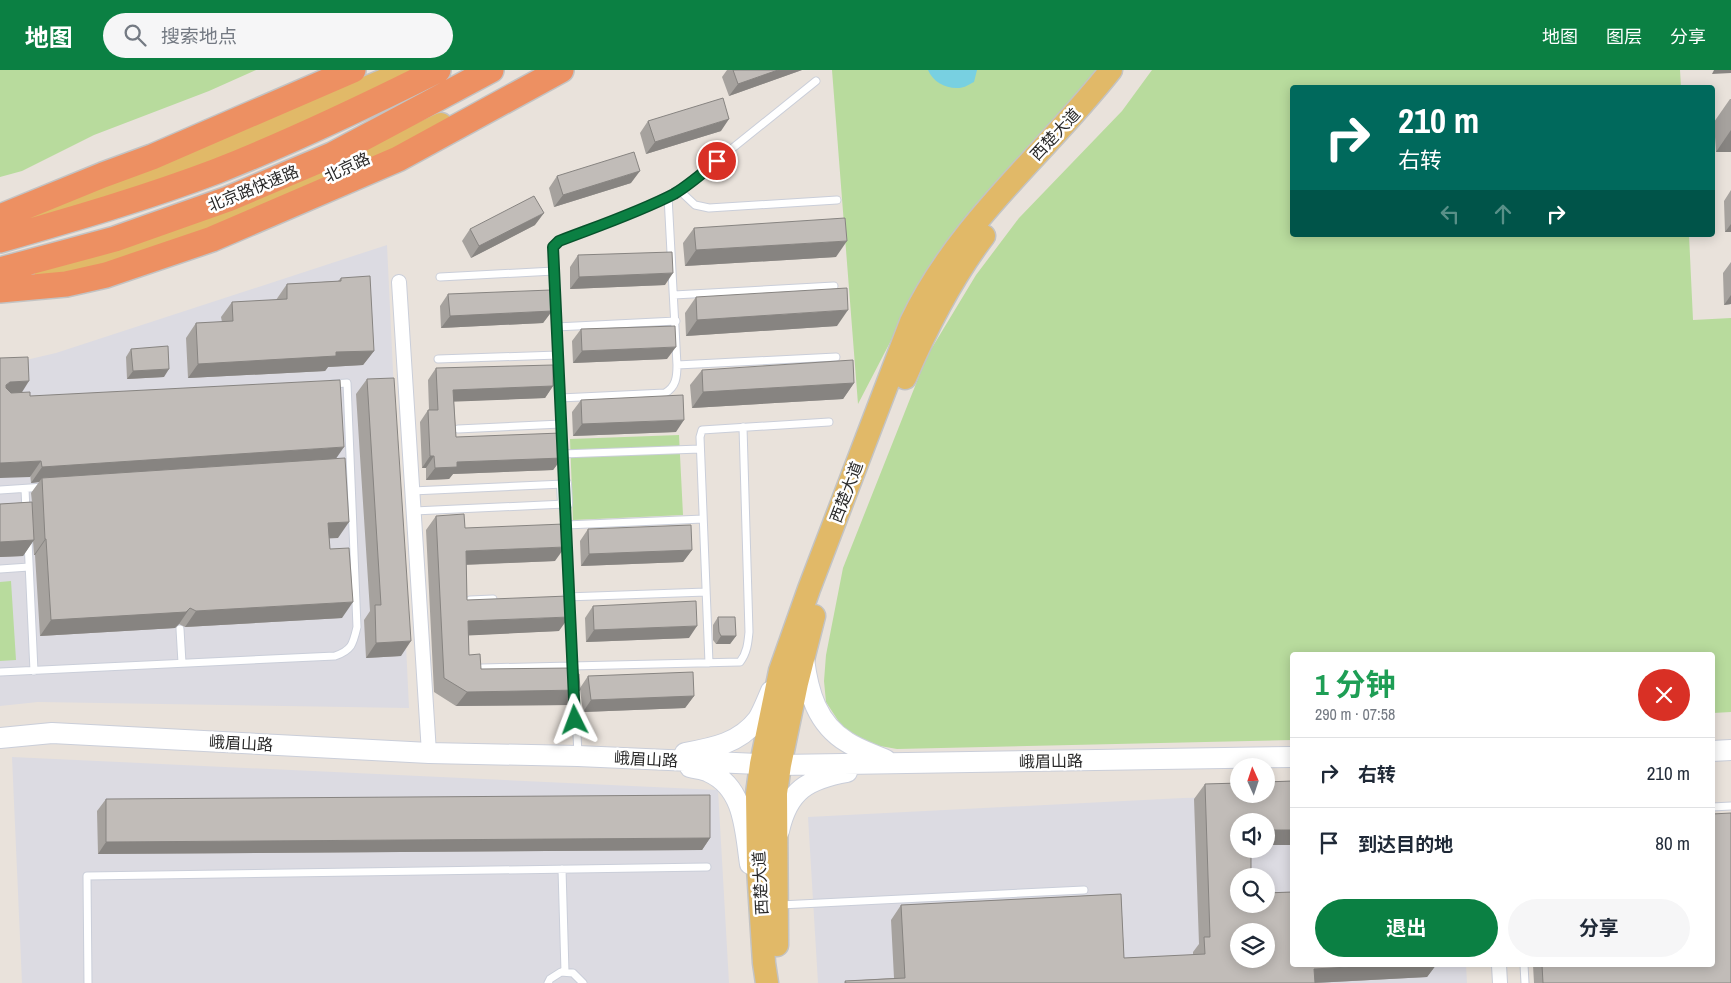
<!DOCTYPE html>
<html lang="zh">
<head>
<meta charset="utf-8">
<style>
  :root { --surface:#fff; --page:#f6f6f7; --text:#1f2937; --muted:#747a83; --line:#e0e1e3; --accent:#0b8043 }
  body { margin:0; font-family:"Archivo Narrow","Noto Sans SC",sans-serif; background:var(--page); color:var(--text); height:100vh; display:flex; flex-direction:column; font-size:19px; white-space:nowrap }
  * { box-sizing:border-box; margin:0 }
  p { font-size:16px; color:var(--muted) }
  .icon { flex:none; width:28px; height:28px; fill:none; stroke:currentColor; stroke-width:2; stroke-linecap:round; stroke-linejoin:round }
  .map { position:relative; flex:1; overflow:hidden }
  .panel { position:absolute; left:1290px; top:582px; width:425px; height:315px; display:flex; flex-direction:column; background:var(--surface); border-radius:5px; box-shadow:0 2px 12px #0003 }
  .panel>* { flex:none }
  .guide { position:absolute; left:1290px; top:15px; width:425px; height:152px; border-radius:5px; box-shadow:0 2px 12px #0003; background:#00695c; color:#fff; overflow:hidden }
  .needle { width:32px; rotate:357deg }
  .controls { position:absolute; left:1230px; top:688px; display:grid; gap:10px }
  .controls a { display:grid; place-items:center; width:45px; height:45px; border-radius:50%; background:var(--surface); box-shadow:0 2px 12px #0003; font-size:25px }
  .pin { position:absolute; display:grid; place-items:center; width:42px; height:42px; color:#fff; margin:-21px; border:2px solid #fff; border-radius:50%; box-shadow:0 1px 5px #0007 }
  .me { position:absolute; width:55px; margin:-28px; rotate:357deg; stroke-linejoin:round; filter:drop-shadow(0 0 4px #0008) }
  .turn { display:flex; align-items:center; gap:18px; height:105px; padding:0 25px; font-size:22px }
  .turn .icon { width:65px; height:65px; stroke-width:2.5 }
  .turn b { display:block; font-size:35px; line-height:42px }
  .lanes { display:flex; align-items:center; height:48px; padding:0 25px; background:#0003; justify-content:center; gap:25px; direction:ltr }
  .lanes .off { opacity:.35 }
  .round { display:grid; place-items:center; flex:none; width:52px; height:52px; border-radius:26px; background:var(--page) }
  .summary { display:flex; align-items:center; justify-content:space-between; height:85px; padding:0 25px }
  h1 { font-size:30px; font-weight:700; line-height:38px; color:#1e9e55 }
  .cta { display:flex; gap:10px; margin-top:auto; padding:10px 25px }
  .cta a { flex:1; height:58px; border-radius:30px; background:var(--accent); color:#fff; font-size:20px; font-weight:700; line-height:58px; text-align:center }
  .cta a+a { background:var(--page); color:var(--text) }
  ul { padding:0; list-style:none }
  li { display:flex; align-items:center; gap:15px; height:70px; padding:0 25px; border-top:1px solid var(--line) }
  li div { flex:1 }
  li b { display:block; font-size:19px }
  li em { font-style:normal }
  header { display:flex; align-items:center; gap:30px; box-sizing:border-box; height:70px; padding:0 25px; background:var(--accent); color:#fff }
  header strong { font-size:24px }
  nav { display:flex; gap:28px; margin-inline-start:auto; font-size:18px }
  .search { width:350px; height:45px; background:var(--page); display:flex; align-items:center; gap:12px; box-sizing:border-box; padding:0 18px; border-radius:28px; color:var(--muted); font-size:19px }
  .map>svg:first-child { display:block }
  .industrial { fill:#dcdbe2; fill-rule:evenodd }
  .green { fill:#b8db9d }
  .water { fill:#78d0e1 }
  .lines { fill:none; stroke-linecap:round; stroke-linejoin:round }
  .lane-casing { stroke:#caced9; stroke-width:9 }
  .street-casing { stroke:#caced9; stroke-width:16 }
  .secondary-casing { stroke:#caced9; stroke-width:22 }
  .primary-casing { stroke:#c3c3c3; stroke-width:25 }
  .highway-casing { stroke:#c3c3c3; stroke-width:28 }
  .lane { stroke:#fff; stroke-width:7 }
  .street { stroke:#fff; stroke-width:14 }
  .secondary { stroke:#fff; stroke-width:20 }
  .primary { stroke:#e1b968; stroke-width:22 }
  .highway { stroke:#ed9062; stroke-width:25 }
  .wall { fill:#a6a29e; fill-rule:evenodd }
  .shaded-wall { fill:#878481 }
  .building { fill:#c1bcb8; stroke:#878481; fill-rule:evenodd }
  .route-casing { stroke:#07532c; stroke-width:12 }
  .route { stroke:#0b8043; stroke-width:9 }
  .labels { text-anchor:middle; dominant-baseline:central; stroke-width:5; stroke-linejoin:round; paint-order:stroke }
  .street-label { font-size:16px; fill:#282828; stroke:#fff }
</style>
</head>
<body>
<header>
<strong>地图</strong>
<div class="search"><svg class="icon" aria-label="search" viewBox="0 0 24 24"><circle cx="10" cy="10" r="6"/><path d="M15 15l6 6"/></svg>搜索地点</div>
<nav><a>地图</a><a>图层</a><a>分享</a></nav>
</header>
<div class="map">
<svg width="1731" height="913" viewBox="0 0 1731 913">
  <rect width="100%" height="100%" fill="#e9e2db"/>
  <path class="industrial" d="M 387,175 L 409,638 L 38,632 L 0,636 L 0,296 L 56,283 Z
    M 12,687 L 718,720 L 729,913 L 22,913 Z
    M 1292,725 L 1292,895 L 1466,895 L 1467,913 L 818,913 L 808,747 L 1183,728 ZM 1239,751 L 1266,751 L 1266,779 L 1239,779 ZM 1239,806 L 1266,806 L 1266,834 L 1239,834 ZM 1239,861 L 1266,861 L 1266,889 L 1239,889 Z"/>
  <path class="green" d="M 0,0 L 256,0 L 209,21 L 94,65 L 22,101 L 0,107 Z
    M 832,0 L 1098,0 L 898,257 L 858,334 Z
    M 1152,0 L 1680,0 L 1681,17 L 1292,18 L 1292,165 L 1689,165 L 1693,250 L 1731,248 L 1731,642 L 1713,643 L 1712,585 L 1292,585 L 1292,670 L 897,679 L 863,673 L 841,655 L 826,632 L 824,611 L 826,585 L 843,498 L 927,286 L 976,205 L 1019,148 L 1122,41 Z
    M 679,365 L 683,445 L 573,450 L 570,369 Z
    M 11,511 L 16,590 L 0,591 L 0,512 Z"/>
  <path class="water" d="M 928,0 L 977,0 L 974,12 C 970,14 964,18 959,18 C 946,19 933,12 928,0 Z"/>
  <g class="lines">
    <defs>
      <path id="lane" d="M 679,120 L 695,135 L 709,138 L 837,130
        M 440,207 L 554,201
        M 674,225 L 834,216
        M 556,257 L 676,251
        M 438,289 L 558,285
        M 677,295 L 836,287
        M 560,328 L 665,323 C 676,317 677,307 677,295 L 668,126
        M 458,359 L 561,354
        M 562,384 L 700,379
        M 25,419 L 26,441
        M 0,420 L 45,417
        M 412,421 L 564,414 L 553,177 L 559,171 C 603,154 648,139 688,114 L 816,11
        M 414,441 L 565,434 L 578,684
        M 566,455 L 703,449
        M 28,471 L 34,601
        M 0,499 L 29,497
        M 566,527 L 706,522
        M 470,530 L 493,529
        M 180,559 L 182,593
        M 709,593 L 700,367 L 702,360 L 829,352
        M 482,598 L 740,592 C 747,583 748,573 749,562 L 743,357
        M 0,602 L 335,586 C 352,580 353,574 357,557 L 347,313 L 332,314
        M 1712,737 L 1731,736
        M 562,799 L 565,902
        M 780,835 L 1084,820
        M 1524,895 L 1525,913
        M 88,913 L 87,806 L 707,797
        M 548,913 L 550,909 L 561,902 L 573,903 L 583,913"/>
      <path id="street" d="M 399,212 L 429,683
        M 564,414 L 565,434
        M 1499,895 L 1500,913"/>
      <path id="secondary" d="M 804,589 C 808,622 817,654 847,672 C 859,680 873,684 886,690
        M 0,668 L 52,663 L 429,683 L 578,686 L 780,695 L 1292,687
        M 1712,681 L 1731,680
        M 685,683 C 713,678 740,673 758,649 C 763,641 767,630 771,621
        M 690,697 C 696,699 703,699 709,702 C 745,718 745,761 750,794
        M 779,761 C 788,720 808,709 847,702"/>
      <path id="primary" d="M 20,149 L 153,107 L 389,8 L 403,0
        M 45,200 L 74,193 L 183,161 L 305,117 L 441,54
        M 905,308 C 926,259 951,209 984,166
        M 777,875 L 776,723 L 780,695 L 797,613 L 814,546
        M 767,913 L 764,893 L 758,798 L 757,724 L 761,694 L 780,601 L 809,519 L 911,252 C 957,154 1045,84 1111,0"/>
      <path id="highway" d="M 0,147 L 103,105 L 152,87 L 353,0
        M 0,170 C 73,149 146,128 217,101 C 293,71 366,36 438,0
        M 0,200 L 115,169 L 228,129 L 332,85 L 491,0
        M 0,220 L 66,214 L 106,205 L 212,169 L 398,89 L 561,0"/>
    </defs>
    <use href="#lane" class="lane-casing"/>
    <use href="#street" class="street-casing"/>
    <use href="#secondary" class="secondary-casing"/>
    <use href="#primary" class="primary-casing"/>
    <use href="#highway" class="highway-casing"/>
    <use href="#lane" class="lane"/>
    <use href="#street" class="street"/>
    <use href="#secondary" class="secondary"/>
    <use href="#primary" class="primary"/>
    <use href="#highway" class="highway"/>
  </g>
  <path class="wall" d="M 727,0 L 802,0 L 729,26 L 722,7 Z
    M 1730,29 L 1731,29 L 1731,82 L 1716,82 L 1714,52 Z
    M 648,51 L 721,61 L 646,84 L 640,63 Z
    M 557,106 L 631,113 L 554,137 L 549,118 Z
    M 1731,120 L 1731,162 L 1725,162 L 1724,131 Z
    M 535,155 L 471,188 L 462,171 L 470,159 Z
    M 694,158 L 836,187 L 685,196 L 683,173 Z
    M 578,185 L 665,215 L 570,219 L 570,197 Z
    M 1731,192 L 1731,234 L 1724,235 L 1723,203 Z
    M 341,208 L 374,281 L 363,295 L 328,297 L 325,301 L 188,308 L 186,268 L 196,253 L 222,252 L 221,247 L 232,232 L 276,230 L 287,214 L 338,211 Z
    M 448,224 L 552,241 L 543,253 L 441,258 L 440,236 Z
    M 696,227 L 837,256 L 686,266 L 685,243 Z
    M 581,259 L 667,289 L 573,293 L 572,271 Z
    M 131,279 L 164,307 L 127,309 L 126,287 Z
    M 436,298 L 553,316 L 545,328 L 454,331 L 456,367 L 562,388 L 553,400 L 453,404 L 449,409 L 426,410 L 426,398 L 422,398 L 420,352 L 428,340 L 429,340 L 428,310 Z
    M 702,300 L 854,313 L 843,329 L 692,338 L 690,315 Z
    M 367,309 L 401,586 L 366,588 L 364,550 L 370,541 L 356,324 Z
    M 22,322 L 30,326 L 336,388 L 338,468 L 329,468 L 330,479 L 342,548 L 185,557 L 179,554 L 175,558 L 40,566 L 35,485 L 34,485 L 33,471 L 23,486 L 0,487 L 0,434 L 32,432 L 31,423 L 39,412 L 31,413 Z
    M 581,330 L 676,362 L 573,366 L 572,342 Z
    M 436,446 L 465,458 L 555,491 L 466,495 L 467,530 L 559,561 L 469,565 L 469,585 L 481,599 L 571,604 L 580,618 L 588,606 L 694,626 L 685,638 L 583,642 L 580,620 L 570,635 L 456,636 L 434,622 L 426,460 Z
    M 588,459 L 692,480 L 683,492 L 581,496 L 580,471 Z
    M 593,536 L 689,568 L 586,572 L 585,548 Z
    M 718,547 L 736,566 L 730,574 L 716,574 L 713,570 L 713,555 Z
    M 1292,711 L 1292,775 L 1266,775 L 1266,751 L 1239,751 L 1239,779 L 1251,779 L 1251,806 L 1239,806 L 1239,834 L 1266,834 L 1266,823 L 1292,822 L 1292,895 L 1436,895 L 1427,907 L 1315,913 L 844,913 L 845,911 L 894,908 L 891,850 L 901,835 L 1121,824 L 1124,888 L 1193,885 L 1193,882 L 1199,874 L 1194,729 L 1205,714 L 1239,713 L 1239,724 L 1266,724 L 1266,712 ZM 1239,861 L 1266,861 L 1266,889 L 1239,889 Z
    M 106,729 L 710,768 L 702,780 L 98,784 L 97,741 Z
    M 1533,895 L 1712,895 L 1731,913 L 1534,913 Z"/>
  <path class="shaded-wall" d="M 778,0 L 802,0 L 729,26 L 738,14 Z
    M 1714,0 L 1731,0 L 1731,3 L 1712,4 Z
    M 729,49 L 721,61 L 646,84 L 655,72 Z
    M 1731,60 L 1731,82 L 1716,82 Z
    M 640,101 L 631,113 L 554,137 L 563,125 Z
    M 544,143 L 535,155 L 471,188 L 479,176 Z
    M 1731,154 L 1731,162 L 1725,162 Z
    M 847,171 L 836,187 L 685,196 L 696,180 Z
    M 673,203 L 665,215 L 570,219 L 579,207 Z
    M 1731,225 L 1731,234 L 1724,235 Z
    M 848,240 L 837,256 L 686,266 L 697,250 Z
    M 552,241 L 543,253 L 441,258 L 450,246 Z
    M 676,277 L 667,289 L 573,293 L 582,281 Z
    M 374,281 L 363,295 L 328,297 L 325,301 L 188,308 L 198,294 L 336,282 Z
    M 169,299 L 164,307 L 127,309 L 133,301 Z
    M 29,311 L 19,327 L 0,328 L 6,315 L 10,312 Z
    M 854,313 L 843,329 L 692,338 L 703,322 Z
    M 553,316 L 545,328 L 445,332 L 453,320 Z
    M 684,350 L 676,362 L 573,366 L 582,354 Z
    M 344,377 L 333,393 L 42,408 L 39,412 L 31,413 L 42,397 Z
    M 430,386 L 434,386 L 426,398 L 422,398 Z
    M 562,388 L 553,400 L 453,404 L 449,409 L 426,410 L 435,398 L 457,392 Z
    M 41,391 L 30,407 L 0,408 L 0,393 Z
    M 349,452 L 338,468 L 317,469 L 328,453 Z
    M 45,469 L 46,469 L 35,485 L 34,485 Z
    M 34,470 L 23,486 L 0,487 L 0,472 Z
    M 565,477 L 555,491 L 456,495 L 466,481 Z
    M 692,480 L 683,492 L 581,496 L 589,484 Z
    M 353,532 L 342,548 L 185,557 L 196,541 Z
    M 190,538 L 179,554 L 175,558 L 40,566 L 51,550 Z
    M 569,547 L 559,561 L 458,566 L 468,551 Z
    M 697,556 L 689,568 L 586,572 L 594,560 Z
    M 721,566 L 736,566 L 730,574 L 716,574 Z
    M 411,571 L 401,586 L 366,588 L 376,573 Z
    M 580,620 L 570,635 L 456,636 L 467,622 Z
    M 694,626 L 685,638 L 583,642 L 591,630 Z
    M 1266,760 L 1292,760 L 1292,775 L 1266,775 Z
    M 710,768 L 702,780 L 98,784 L 106,772 Z
    M 1384,895 L 1436,895 L 1427,907 L 1313,913 L 1314,899 Z"/>
  <path class="building" d="M 733,0 L 778,0 L 738,14 Z
    M 723,28 L 729,49 L 655,72 L 648,51 Z
    M 634,82 L 640,101 L 563,125 L 557,106 Z
    M 534,126 L 544,143 L 479,176 L 470,159 Z
    M 845,148 L 847,171 L 696,180 L 694,158 Z
    M 672,182 L 673,203 L 579,207 L 578,185 Z
    M 370,206 L 374,281 L 336,282 L 336,286 L 198,294 L 196,253 L 233,251 L 232,232 L 287,229 L 287,214 L 341,211 L 341,208 Z
    M 847,218 L 848,240 L 697,250 L 696,227 Z
    M 551,220 L 552,241 L 450,246 L 448,224 Z
    M 675,256 L 676,277 L 582,281 L 581,259 Z
    M 168,276 L 169,299 L 133,301 L 131,279 Z
    M 28,287 L 29,311 L 10,312 L 6,315 L 6,318 L 11,323 L 30,322 L 30,326 L 340,310 L 344,377 L 42,397 L 41,391 L 0,393 L 0,288 Z
    M 853,290 L 854,313 L 703,322 L 702,300 Z
    M 553,295 L 553,316 L 453,320 L 456,367 L 561,363 L 562,388 L 457,392 L 457,397 L 435,398 L 434,386 L 430,386 L 428,340 L 438,340 L 436,298 Z
    M 394,308 L 411,571 L 376,573 L 375,535 L 381,535 L 367,309 Z
    M 683,325 L 684,350 L 582,354 L 581,330 Z
    M 345,388 L 349,452 L 328,453 L 330,479 L 349,478 L 353,532 L 196,541 L 190,538 L 186,542 L 51,550 L 46,469 L 45,469 L 42,408 Z
    M 32,432 L 34,470 L 0,472 L 0,434 Z
    M 464,444 L 465,458 L 564,454 L 565,477 L 466,481 L 467,530 L 568,526 L 569,547 L 468,551 L 469,585 L 480,584 L 481,599 L 571,598 L 571,604 L 579,604 L 580,620 L 467,622 L 444,608 L 436,446 Z
    M 691,455 L 692,480 L 589,484 L 588,459 Z
    M 696,531 L 697,556 L 594,560 L 593,536 Z
    M 718,547 L 735,547 L 736,566 L 721,566 L 719,562 Z
    M 693,602 L 694,626 L 591,630 L 588,606 Z
    M 1292,711 L 1292,760 L 1266,760 L 1266,751 L 1239,751 L 1239,779 L 1251,779 L 1251,806 L 1239,806 L 1239,834 L 1266,834 L 1266,823 L 1292,822 L 1292,895 L 1384,895 L 1314,899 L 1315,913 L 846,913 L 845,911 L 905,908 L 901,835 L 1121,824 L 1124,888 L 1205,884 L 1204,867 L 1210,867 L 1205,714 L 1239,713 L 1239,724 L 1266,724 L 1266,712 ZM 1239,861 L 1266,861 L 1266,889 L 1239,889 Z
    M 710,725 L 710,768 L 106,772 L 106,729 Z
    M 1731,743 L 1731,913 L 1543,913 L 1542,895 L 1712,895 L 1712,744 Z"/>
  <g class="lines">
    <defs>
      <path id="route" d="M 575,650 L 553,177 L 559,171 C 598,156 637,143 674,124 C 689,115 703,103 717,91"/>
    </defs>
    <use href="#route" class="route-casing"/>
    <use href="#route" class="route"/>
  </g>
  <g class="labels">
    <g class="street-label">
      <text transform="translate(1055 64) rotate(-47)">西楚大道</text>
      <text transform="translate(347 97) rotate(-25)">北京路</text>
      <text transform="translate(253 118) rotate(-22)">北京路快速路</text>
      <text transform="translate(846 422) rotate(-69)">西楚大道</text>
      <text transform="translate(241 673) rotate(3)">峨眉山路</text>
      <text transform="translate(646 689) rotate(3)">峨眉山路</text>
      <text transform="translate(1051 691) rotate(-1)">峨眉山路</text>
      <text transform="translate(760 813) rotate(-93)">西楚大道</text>
    </g>
  </g>
</svg>
<div class="controls">
<a><svg class="needle" viewBox="-14 -14 28 28"><path d="M0-13l5 13h-10z" fill="#e53935"/><path d="M0 13l5-13h-10z" fill="#747a83"/></svg></a>
<a><svg class="icon" aria-label="sound" viewBox="0 0 24 24"><path d="M4 9h4l5-4v14l-5-4H4zM17 9q2 3 0 6"/></svg></a>
<a><svg class="icon" aria-label="search" viewBox="0 0 24 24"><circle cx="10" cy="10" r="6"/><path d="M15 15l6 6"/></svg></a>
<a><svg class="icon" aria-label="layers" viewBox="0 0 24 24"><path d="M12 4l9 5-9 5-9-5zM3 14l9 5 9-5"/></svg></a>
</div>
<div class="pin" style="left:717px;top:91px;background:#d93025"><svg class="icon" aria-label="arrive" viewBox="0 0 24 24"><path d="M6 21V4h12l-3 4 3 4H6"/></svg></div>
<svg class="me" style="left:575px;top:650px" viewBox="-20 -20 40 40"><path d="M0-17L14 15 0 8-14 15z" fill="#0b8043" stroke="#fff" stroke-width="4"/></svg>
<div class="guide">
<div class="turn"><svg class="icon" aria-label="right" viewBox="0 0 24 24"><path d="M7 20v-9h11M14 6l5 5-5 5"/></svg><div><b>210 m</b>右转</div></div>
<div class="lanes"><svg class="icon off" aria-label="left" viewBox="0 0 24 24"><path d="M17 20v-9H6M10 6l-5 5 5 5"/></svg><svg class="icon off" aria-label="ahead" viewBox="0 0 24 24"><path d="M12 20V5M6 11l6-6 6 6"/></svg><svg class="icon" aria-label="right" viewBox="0 0 24 24"><path d="M7 20v-9h11M14 6l5 5-5 5"/></svg></div>
</div>
<section class="panel">
<div class="summary"><div><h1>1 分钟</h1><p>290 m · 07:58</p></div><a class="round" style="background:#d93025;color:#fff"><svg class="icon" aria-label="close" viewBox="0 0 24 24"><path d="M6 6l12 12M18 6L6 18"/></svg></a></div>
<ul>
<li><svg class="icon" aria-label="right" viewBox="0 0 24 24"><path d="M7 20v-9h11M14 6l5 5-5 5"/></svg><div><b>右转</b></div><em>210 m</em></li>
<li><svg class="icon" aria-label="arrive" viewBox="0 0 24 24"><path d="M6 21V4h12l-3 4 3 4H6"/></svg><div><b>到达目的地</b></div><em>80 m</em></li>
</ul>
<div class="cta"><a>退出</a><a>分享</a></div>
</section>
</div>
</body>
</html>
